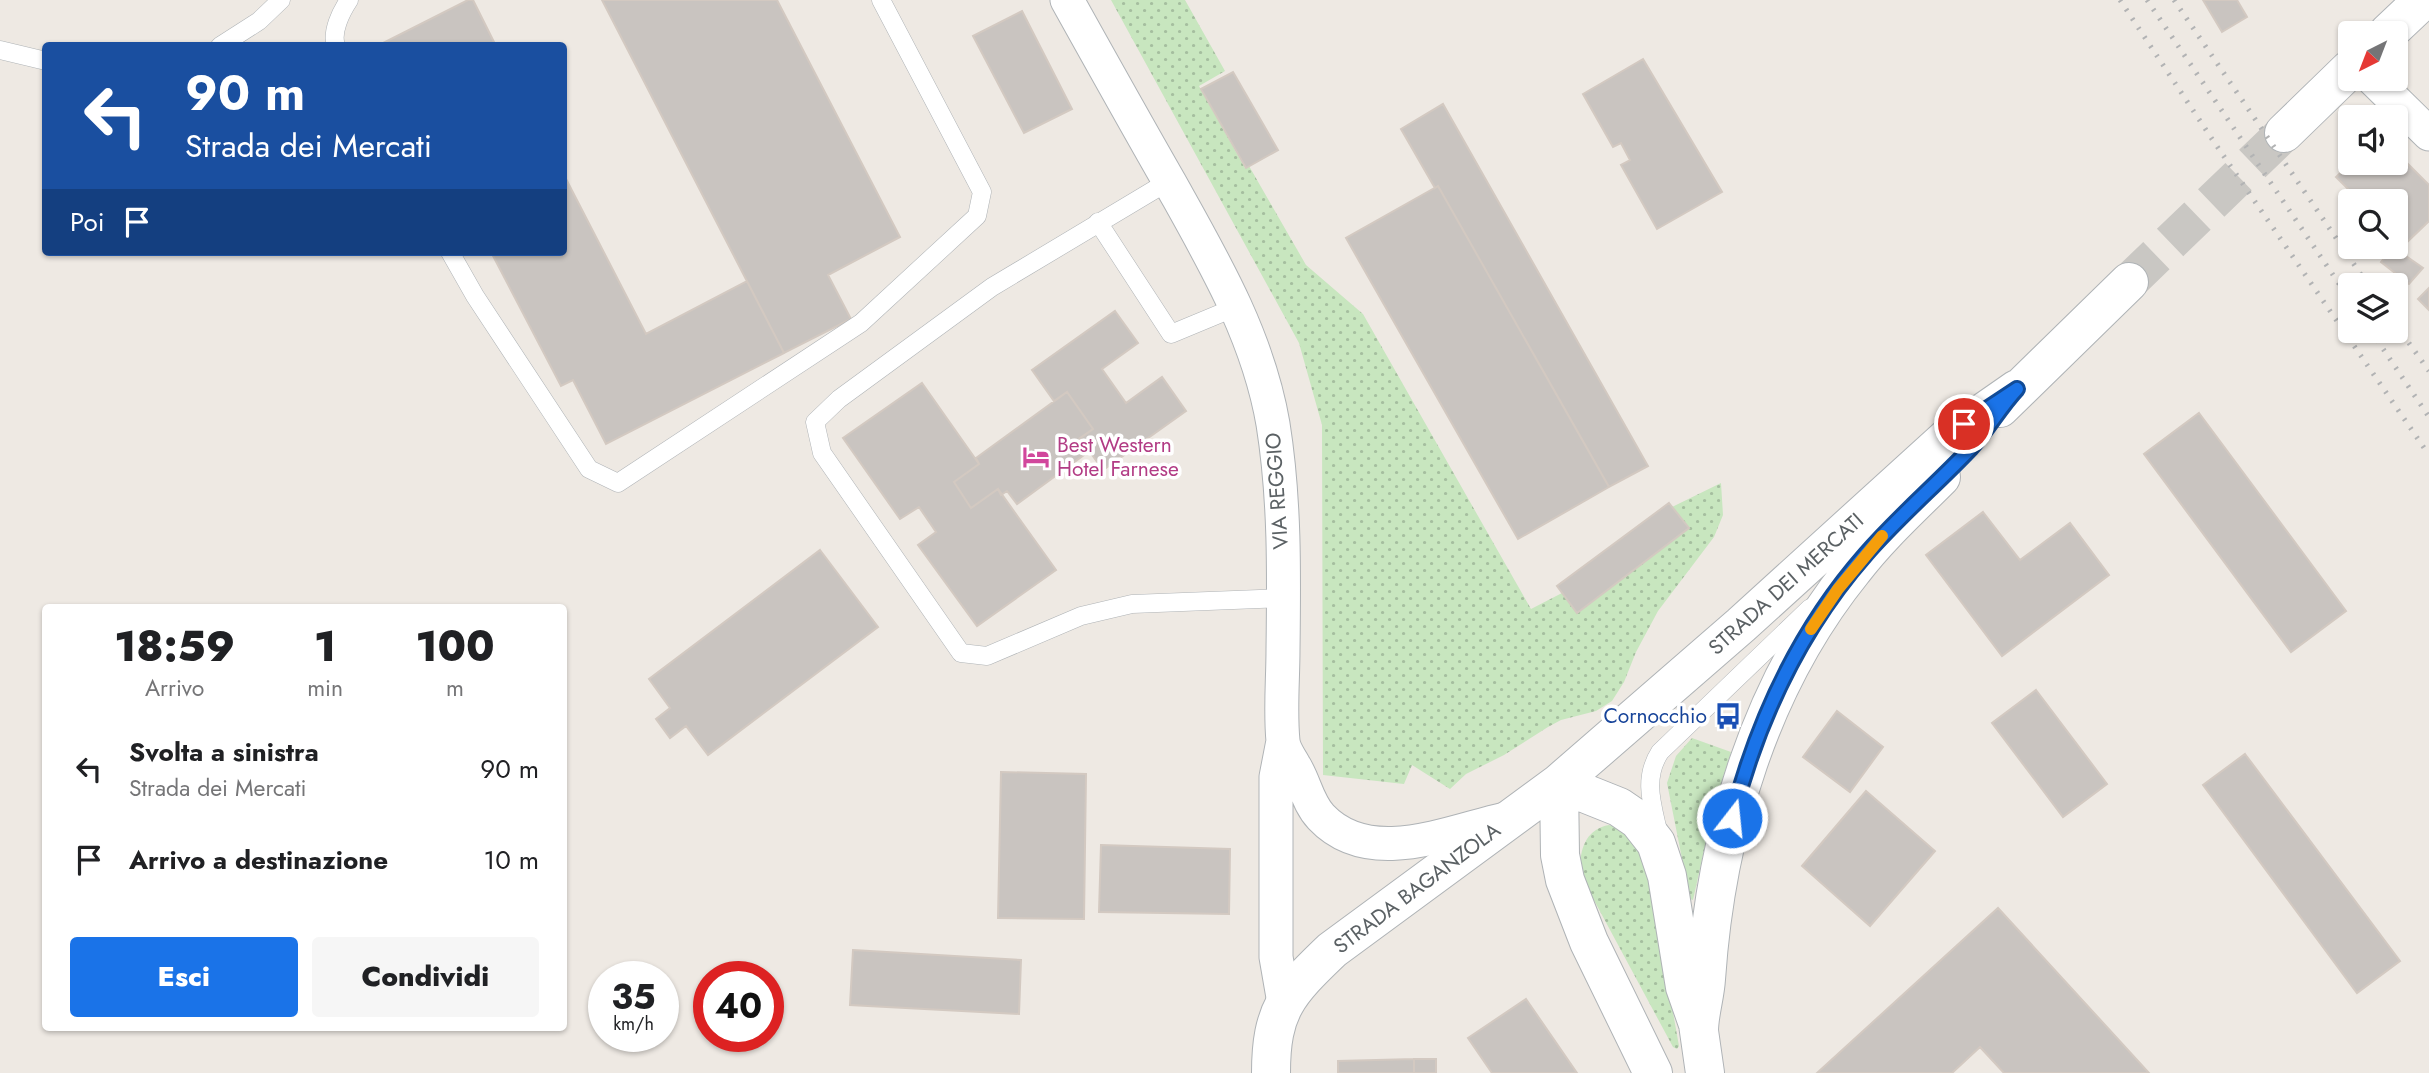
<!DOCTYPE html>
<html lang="it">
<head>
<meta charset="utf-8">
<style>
  :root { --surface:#fff; --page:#f6f6f6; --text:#202124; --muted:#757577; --accent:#1a73e8 }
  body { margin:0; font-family:Jost,sans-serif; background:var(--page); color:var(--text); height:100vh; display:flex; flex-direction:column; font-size:26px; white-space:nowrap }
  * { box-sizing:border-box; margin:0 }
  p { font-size:23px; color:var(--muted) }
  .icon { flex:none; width:38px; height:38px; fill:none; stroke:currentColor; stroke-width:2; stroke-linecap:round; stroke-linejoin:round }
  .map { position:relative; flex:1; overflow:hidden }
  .panel { position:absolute; left:42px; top:604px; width:525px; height:427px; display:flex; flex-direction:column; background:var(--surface); border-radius:7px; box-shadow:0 2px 5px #0004 }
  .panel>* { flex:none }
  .banner { position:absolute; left:42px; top:42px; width:525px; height:214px; border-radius:7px; box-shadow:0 2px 5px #0004; background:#1a4fa0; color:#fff; overflow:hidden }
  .needle { width:46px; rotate:222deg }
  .tools { position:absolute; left:2338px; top:21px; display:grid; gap:14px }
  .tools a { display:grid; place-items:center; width:70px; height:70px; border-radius:7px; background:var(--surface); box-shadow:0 2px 5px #0004; font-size:35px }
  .speed { position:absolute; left:588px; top:961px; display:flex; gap:14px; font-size:35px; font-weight:700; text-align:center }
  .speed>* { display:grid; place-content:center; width:91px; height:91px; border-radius:50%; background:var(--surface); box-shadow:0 2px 5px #0004; line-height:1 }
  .speed small { font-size:18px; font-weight:400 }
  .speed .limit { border:10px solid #d22; background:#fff; color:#111 }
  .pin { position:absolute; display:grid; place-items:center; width:60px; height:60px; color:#fff; margin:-30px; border:4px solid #fff; border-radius:50%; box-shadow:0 2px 7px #0007 }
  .me { position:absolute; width:77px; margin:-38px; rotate:16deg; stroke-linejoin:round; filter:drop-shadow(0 0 5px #0008) }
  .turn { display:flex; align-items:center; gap:24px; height:147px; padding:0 28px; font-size:32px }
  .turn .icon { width:91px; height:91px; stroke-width:2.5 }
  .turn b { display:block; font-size:49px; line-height:60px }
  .then { display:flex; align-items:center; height:66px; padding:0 28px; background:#0003; gap:14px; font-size:26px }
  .eta { display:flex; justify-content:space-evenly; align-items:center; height:119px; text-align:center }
  .eta b { font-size:42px; font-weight:800; line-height:49px }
  .action { display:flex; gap:14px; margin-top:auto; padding:14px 28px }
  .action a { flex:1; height:80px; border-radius:7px; background:var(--accent); color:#fff; font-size:28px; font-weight:800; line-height:80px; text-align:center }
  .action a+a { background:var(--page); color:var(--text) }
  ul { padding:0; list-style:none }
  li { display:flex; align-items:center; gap:21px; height:91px; padding:0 28px }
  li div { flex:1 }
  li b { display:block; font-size:26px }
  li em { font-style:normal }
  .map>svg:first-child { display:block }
  .green { fill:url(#green-dots) }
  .building { fill:#c9c4c0; stroke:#d3c9c1; stroke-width:2 }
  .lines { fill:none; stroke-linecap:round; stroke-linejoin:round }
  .tertiary-tunnel { stroke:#c9c7c3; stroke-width:38; stroke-dasharray:38 19; stroke-linecap:butt }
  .service-casing { stroke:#afb3b6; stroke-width:19 }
  .minor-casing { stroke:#afb3b6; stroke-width:35 }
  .tertiary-casing { stroke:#afb3b6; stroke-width:40 }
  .service { stroke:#fff; stroke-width:18 }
  .minor { stroke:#fff; stroke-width:33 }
  .tertiary { stroke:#fff; stroke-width:38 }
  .rail { stroke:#b2b3b4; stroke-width:5; stroke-dasharray:2 9; stroke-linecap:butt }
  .route-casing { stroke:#114b97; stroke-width:18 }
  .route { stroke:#1a73e8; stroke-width:12 }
  .slow { stroke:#f59e0b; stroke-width:12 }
  .labels { text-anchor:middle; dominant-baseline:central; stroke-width:7; stroke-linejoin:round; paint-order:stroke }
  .hotel-label { font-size:21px; fill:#b23c85; stroke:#fff; text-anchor:start }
  .street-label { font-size:21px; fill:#5b6164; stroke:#fff }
  .transit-label { font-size:21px; fill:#164399; stroke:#fff; text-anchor:end }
</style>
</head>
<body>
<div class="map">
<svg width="2429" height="1073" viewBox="0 0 2429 1073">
  <defs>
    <pattern id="green-dots" width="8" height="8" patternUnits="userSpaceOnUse" patternTransform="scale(1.75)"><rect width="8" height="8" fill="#c8e6bf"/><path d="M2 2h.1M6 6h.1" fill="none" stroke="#a5be9f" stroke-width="1.8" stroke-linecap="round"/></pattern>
  </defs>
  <rect width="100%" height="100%" fill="#eee9e3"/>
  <path class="green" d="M 1111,0 L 1185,0 L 1225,71 L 1199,86 L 1245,168 L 1249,166 L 1306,265 L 1363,314 L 1531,609 L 1562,593 L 1577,612 L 1688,529 L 1672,507 L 1721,483 L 1723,515 L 1714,537 L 1658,611 L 1636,652 L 1624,682 L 1612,701 L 1596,711 L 1561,720 L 1548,727 L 1504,755 L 1466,774 L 1450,789 L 1412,765 L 1404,784 L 1323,775 L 1322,425 L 1299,343 Z
    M 1692,738 L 1731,752 L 1713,810 L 1693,900 L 1690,899 L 1667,783 L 1676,756 Z
    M 1609,825 C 1631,831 1641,853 1648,872 L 1679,1046 L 1677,1049 L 1673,1047 L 1581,876 C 1578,854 1584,829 1609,825 Z"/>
  <path class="building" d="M 468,0 L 473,0 L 496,46 L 384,46 L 383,43 Z
    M 602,0 L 777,0 L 900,237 L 828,275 L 851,319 L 784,353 Z
    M 2203,0 L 2237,0 L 2247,17 L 2222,32 Z
    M 1022,11 L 1072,109 L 1024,133 L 973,36 Z
    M 1643,59 L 1722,192 L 1657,229 L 1621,165 L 1630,160 L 1621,143 L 1613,147 L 1583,94 Z
    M 1233,72 L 1278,150 L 1246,168 L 1201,89 Z
    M 1443,104 L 1648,466 L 1609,487 L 1438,186 L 1435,188 L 1401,129 Z
    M 2396,152 L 2429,185 L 2429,221 L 2404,245 L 2396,237 L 2396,201 L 2360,201 L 2336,177 L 2351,163 L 2396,163 Z
    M 564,175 L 646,334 L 747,281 L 784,353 L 606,444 L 573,380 L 561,386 L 491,252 L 564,252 Z
    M 1438,186 L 1609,487 L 1518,539 L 1346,238 Z
    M 2393,247 L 2423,268 L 2409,284 L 2381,262 Z
    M 2429,288 L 2429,310 L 2418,299 Z
    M 1115,311 L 1138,343 L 1102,369 L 1126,403 L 1162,377 L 1186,411 L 1103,470 L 1080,438 L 1093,429 L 1067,392 L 1054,401 L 1032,370 Z
    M 922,383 L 979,464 L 954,482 L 971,508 L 998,489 L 1056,570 L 977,626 L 918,545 L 936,532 L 919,507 L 900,519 L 843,438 Z
    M 1067,392 L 1093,429 L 1075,442 L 1084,455 L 1017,504 L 1007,491 L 1001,495 L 998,489 L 971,508 L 954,482 L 979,464 L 976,458 Z
    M 2199,413 L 2346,611 L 2291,652 L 2144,454 Z
    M 1669,503 L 1689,528 L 1577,613 L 1557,586 Z
    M 1983,512 L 2020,560 L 2070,523 L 2109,575 L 2002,656 L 1926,555 Z
    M 820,550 L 878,627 L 708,755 L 686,726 L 670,738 L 656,719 L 670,708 L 649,679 Z
    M 2036,690 L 2107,784 L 2063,817 L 1992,723 Z
    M 1837,711 L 1883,747 L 1850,792 L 1803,757 Z
    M 2245,754 L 2400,961 L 2357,993 L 2203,785 Z
    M 1001,772 L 1086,774 L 1084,919 L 998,918 Z
    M 1866,791 L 1935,851 L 1870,926 L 1802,866 Z
    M 1101,845 L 1230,849 L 1229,914 L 1099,912 Z
    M 1998,908 L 2149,1073 L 2004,1073 L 1980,1047 L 1952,1073 L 1817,1073 Z
    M 853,950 L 1021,960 L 1019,1014 L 850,1005 Z
    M 1526,999 L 1577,1073 L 1492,1073 L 1468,1038 Z
    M 1414,1059 L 1436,1059 L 1436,1073 L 1414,1073 Z
    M 1414,1059 L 1414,1073 L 1338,1073 L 1338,1061 Z"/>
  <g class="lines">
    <path class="tertiary-tunnel" d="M 2129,282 L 2284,133"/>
    <defs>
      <path id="service" d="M 220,46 L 259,21 L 281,0
        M 336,46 C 331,32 341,12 349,0
        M 0,50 L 46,61
        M 1169,181 L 992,287 L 839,399 L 815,422 L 822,453 L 961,653 L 987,656 L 1081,616 L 1132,604 L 1283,598
        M 1098,222 L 1171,334 L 1236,307
        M 450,252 L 475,296 L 589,469 L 618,483 L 861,323 L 977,216 L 982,192 L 881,0
        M 1658,831 C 1652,804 1643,778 1660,752 L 1810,608"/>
      <path id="minor" d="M 1067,0 C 1101,61 1135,122 1170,183 C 1213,260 1258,336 1273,424 C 1285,499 1284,574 1283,650 C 1283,679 1280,711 1283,741 C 1284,751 1290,757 1294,765 C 1305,782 1307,802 1321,817 C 1369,868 1448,832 1505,819
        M 2373,79 L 2429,134
        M 1283,741 L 1276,777 L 1276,957 L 1284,1003"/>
      <path id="tertiary" d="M 2388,33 L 2423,0
        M 2284,133 L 2350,69
        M 2000,408 L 2129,282
        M 1559,783 L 1619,807 L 1638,820 L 1656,843 L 1667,876 L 1685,987 L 1698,1024 L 1705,1073
        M 1559,783 L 1560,855 L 1565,880 L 1589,942 L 1653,1073
        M 1699,1031 C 1699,1014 1705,996 1706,979 C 1716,833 1760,685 1853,570 C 1879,536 1911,507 1941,477
        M 1271,1073 C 1271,1010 1287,993 1332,950 L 1559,783 L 1741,625 L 1948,437 L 2017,389"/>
    </defs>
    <use href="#service" class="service-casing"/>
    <use href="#minor" class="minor-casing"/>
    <use href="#tertiary" class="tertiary-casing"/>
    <use href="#service" class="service"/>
    <use href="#minor" class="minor"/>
    <use href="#tertiary" class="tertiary"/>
    <path class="rail" d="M 2120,0 L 2212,139 L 2429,455
      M 2147,0 L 2350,300
      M 2174,0 L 2368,285
      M 2396,325 L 2429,371
      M 2371,331 L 2429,417"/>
  </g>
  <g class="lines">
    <defs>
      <path id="route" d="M 1732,818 C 1757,722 1800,629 1866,554 C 1899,516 1937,484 1971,448 C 1988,429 2000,407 2017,389 L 1964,424"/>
    </defs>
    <use href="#route" class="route-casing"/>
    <use href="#route" class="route"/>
    <path class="slow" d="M 1811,629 L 1838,589 L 1882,536"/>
  </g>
  <defs>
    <symbol id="hotel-bare" viewBox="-9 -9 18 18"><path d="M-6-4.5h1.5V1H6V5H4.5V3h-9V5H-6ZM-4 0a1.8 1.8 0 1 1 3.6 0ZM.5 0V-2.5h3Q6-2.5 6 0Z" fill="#d1479c" stroke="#fff" stroke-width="2.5" paint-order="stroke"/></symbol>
    <symbol id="bus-bare" viewBox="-9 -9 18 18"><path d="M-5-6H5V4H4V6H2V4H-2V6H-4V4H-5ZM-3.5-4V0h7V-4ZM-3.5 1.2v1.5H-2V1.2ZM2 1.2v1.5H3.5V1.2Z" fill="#1a4fb4" stroke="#fff" stroke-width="2.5" paint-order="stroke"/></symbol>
  </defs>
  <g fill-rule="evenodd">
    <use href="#hotel-bare" x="1017" y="438" width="38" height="38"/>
    <use href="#bus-bare" x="1709" y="697" width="38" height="38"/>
  </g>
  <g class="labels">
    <g class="hotel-label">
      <text x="1057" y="445">Best Western<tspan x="1057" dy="24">Hotel Farnese</tspan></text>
    </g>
    <g class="street-label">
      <text transform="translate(1277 491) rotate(-94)">VIA REGGIO</text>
      <text transform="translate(1786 584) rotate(-42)">STRADA DEI MERCATI</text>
      <text transform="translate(1417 888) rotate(-37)">STRADA BAGANZOLA</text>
    </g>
    <g class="transit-label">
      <text x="1707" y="716">Cornocchio</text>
    </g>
  </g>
</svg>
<div class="tools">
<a><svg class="needle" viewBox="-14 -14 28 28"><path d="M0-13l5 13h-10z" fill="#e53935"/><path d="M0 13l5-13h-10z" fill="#757577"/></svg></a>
<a><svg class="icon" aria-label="sound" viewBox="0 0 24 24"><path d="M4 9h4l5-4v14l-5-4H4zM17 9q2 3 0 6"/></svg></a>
<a><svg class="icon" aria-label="search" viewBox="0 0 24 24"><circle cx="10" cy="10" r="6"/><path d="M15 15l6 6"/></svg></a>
<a><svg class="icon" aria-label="layers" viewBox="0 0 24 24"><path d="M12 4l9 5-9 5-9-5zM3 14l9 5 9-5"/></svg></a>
</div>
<div class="speed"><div>35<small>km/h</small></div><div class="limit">40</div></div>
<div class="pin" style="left:1964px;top:424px;background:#d93025"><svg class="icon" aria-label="arrive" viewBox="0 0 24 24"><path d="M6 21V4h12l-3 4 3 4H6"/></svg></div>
<svg class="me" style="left:1732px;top:818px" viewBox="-20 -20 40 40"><circle r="17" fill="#1a73e8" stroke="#fff" stroke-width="3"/><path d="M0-11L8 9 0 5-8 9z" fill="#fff"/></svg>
<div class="banner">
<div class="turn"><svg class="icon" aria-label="left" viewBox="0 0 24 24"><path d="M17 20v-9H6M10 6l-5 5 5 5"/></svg><div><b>90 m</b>Strada dei Mercati</div></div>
<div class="then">Poi<svg class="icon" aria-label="arrive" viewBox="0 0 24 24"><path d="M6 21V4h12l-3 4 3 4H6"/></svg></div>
</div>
<section class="panel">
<div class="eta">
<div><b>18:59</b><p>Arrivo</p></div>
<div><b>1</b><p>min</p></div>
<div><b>100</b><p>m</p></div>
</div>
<ul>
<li><svg class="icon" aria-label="left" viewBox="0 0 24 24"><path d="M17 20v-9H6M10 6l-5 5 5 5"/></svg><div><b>Svolta a sinistra</b><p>Strada dei Mercati</p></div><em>90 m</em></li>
<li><svg class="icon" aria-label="arrive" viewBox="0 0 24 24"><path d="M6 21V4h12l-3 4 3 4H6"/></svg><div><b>Arrivo a destinazione</b></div><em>10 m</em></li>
</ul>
<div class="action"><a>Esci</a><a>Condividi</a></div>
</section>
</div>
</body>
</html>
